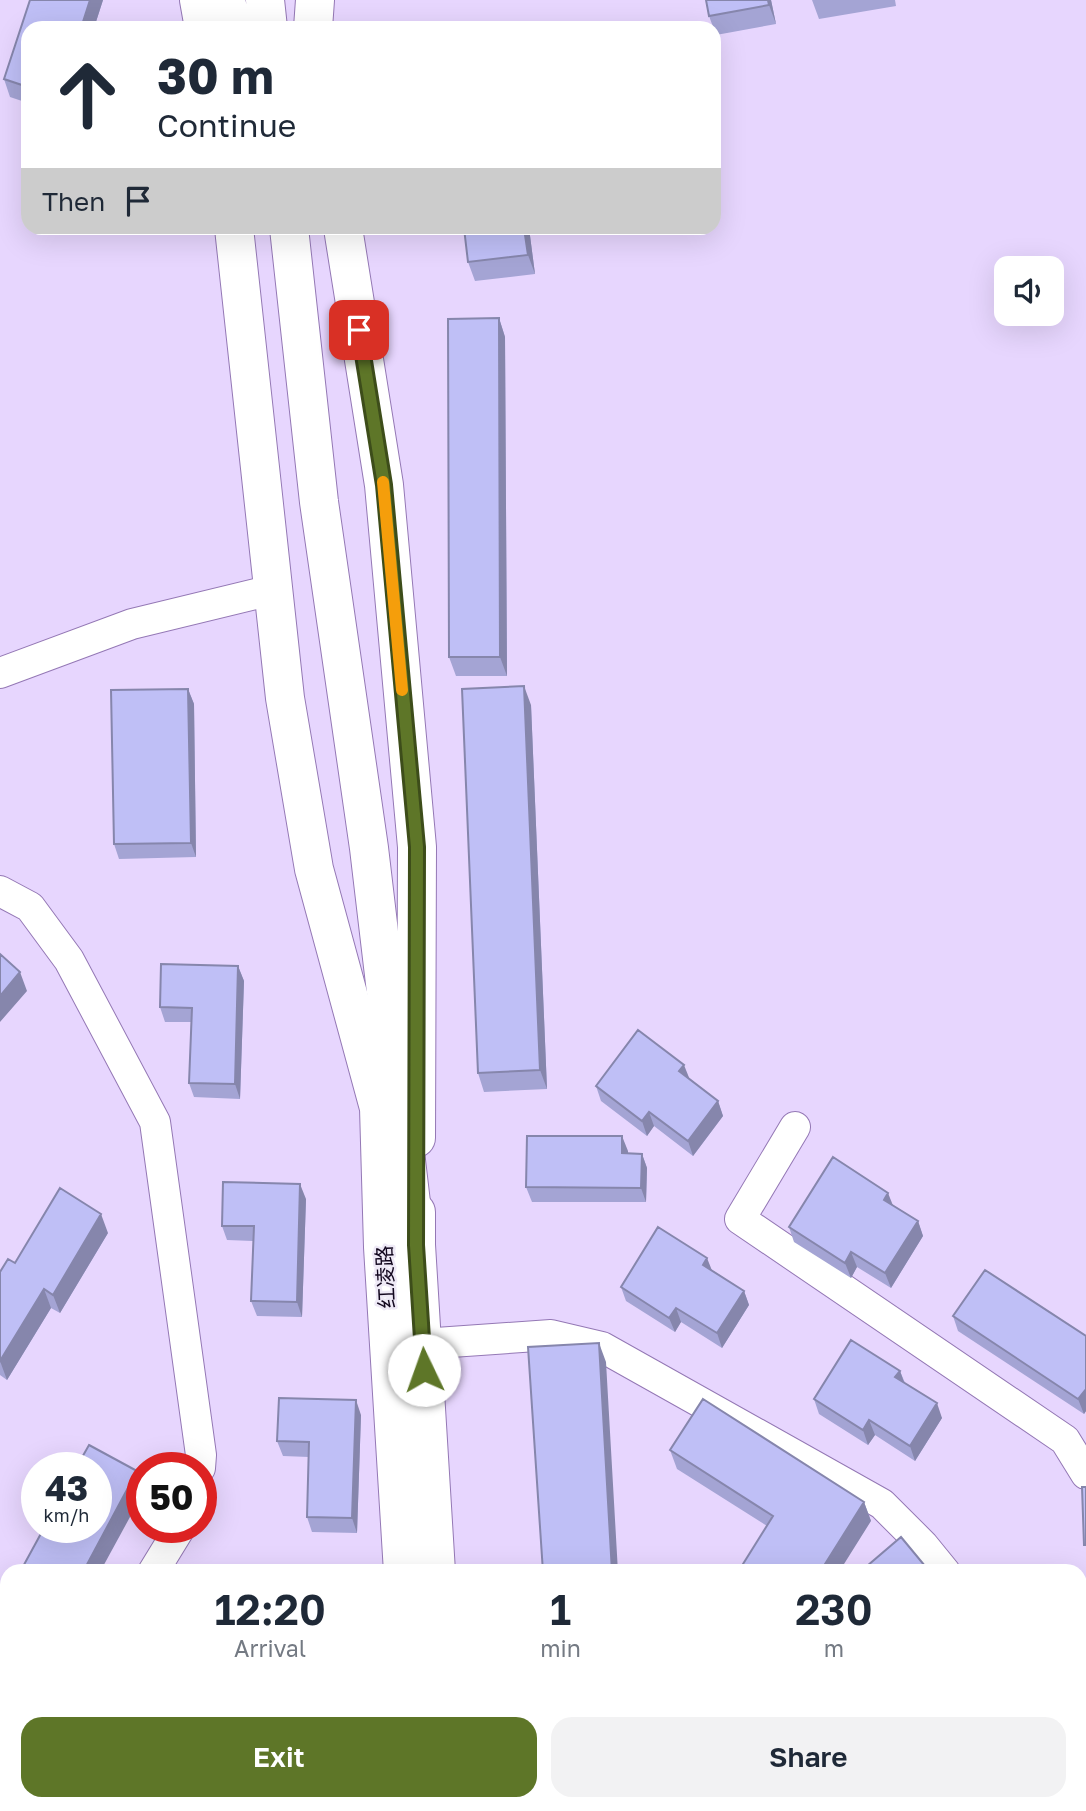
<!DOCTYPE html>
<html lang="en">
<head>
<meta charset="utf-8">
<style>
  :root { --surface:#fff; --page:#f2f2f3; --text:#1f2937; --muted:#747a83; --accent:#5e7628 }
  body { margin:0; font-family:"Golos Text","Noto Sans SC",sans-serif; background:var(--page); color:var(--text); height:100vh; display:flex; flex-direction:column; font-size:26px; white-space:nowrap }
  * { box-sizing:border-box; margin:0 }
  p { font-size:23px; color:var(--muted) }
  .icon { flex:none; width:38px; height:38px; fill:none; stroke:currentColor; stroke-width:2; stroke-linecap:round; stroke-linejoin:round }
  .map { position:relative; flex:1; overflow:hidden }
  .details { position:absolute; left:0px; top:1564px; width:1087px; height:247px; display:flex; flex-direction:column; background:var(--surface); border-radius:21px 21px 0 0; box-shadow:0 7px 28px #0002 }
  .details>* { flex:none }
  .hud { position:absolute; left:21px; top:21px; width:700px; height:214px; border-radius:21px; box-shadow:0 7px 28px #0002; background:#fff; color:var(--text); overflow:hidden }
  .fabs { position:absolute; left:994px; top:256px; display:grid; gap:14px }
  .fabs a { display:grid; place-items:center; width:70px; height:70px; border-radius:14px; background:var(--surface); box-shadow:0 7px 28px #0002; font-size:35px }
  .speed { position:absolute; left:21px; top:1452px; display:flex; gap:14px; font-size:35px; font-weight:700; text-align:center }
  .speed>* { display:grid; place-content:center; width:91px; height:91px; border-radius:50%; background:var(--surface); box-shadow:0 7px 28px #0002; line-height:1 }
  .speed small { font-size:18px; font-weight:400 }
  .speed .limit { border:10px solid #d22; background:#fff; color:#111 }
  .pin { position:absolute; display:grid; place-items:center; width:60px; height:60px; color:#fff; margin:-30px; border-radius:14px; box-shadow:0 4px 10px #0006 }
  .me { position:absolute; width:77px; margin:-38px; rotate:357deg; stroke-linejoin:round; filter:drop-shadow(0 0 5px #0008) }
  .turn { display:flex; align-items:center; gap:24px; height:147px; padding:0 21px; font-size:32px }
  .turn .icon { width:91px; height:91px; stroke-width:2.5 }
  .turn b { display:block; font-size:49px; line-height:60px }
  .then { display:flex; align-items:center; height:66px; padding:0 21px; background:#0003; gap:14px; font-size:26px }
  .eta { display:flex; justify-content:space-evenly; align-items:center; height:119px; text-align:center }
  .eta b { font-size:42px; font-weight:600; line-height:49px }
  .primary-button { display:flex; gap:14px; margin-top:auto; padding:14px 21px }
  .primary-button a { flex:1; height:80px; border-radius:21px; background:var(--accent); color:#fff; font-size:28px; font-weight:600; line-height:80px; text-align:center }
  .primary-button a+a { background:var(--page); color:var(--text) }
  .map>svg:first-child { display:block }
  .lines { fill:none; stroke-linecap:round; stroke-linejoin:round }
  .minor-casing { stroke:#9478b5; stroke-width:32 }
  .major-casing { stroke:#9478b5; stroke-width:40 }
  .highway-casing { stroke:#9478b5; stroke-width:40 }
  .minor { stroke:#fff; stroke-width:30 }
  .major { stroke:#fff; stroke-width:38 }
  .highway { stroke:#fff; stroke-width:38 }
  .wall { fill:#a4a4d4 }
  .shaded-wall { fill:#8686ac }
  .building { fill:#bfbff6; stroke:#8686ac; stroke-width:2 }
  .route-casing { stroke:#3d4d1a; stroke-width:18 }
  .route { stroke:#5e7628; stroke-width:12 }
  .slow { stroke:#f59e0b; stroke-width:12 }
  .labels { text-anchor:middle; dominant-baseline:central; stroke-width:5; stroke-linejoin:round; paint-order:stroke }
  .street-label { font-size:21px; fill:#12071e; stroke:#eee9f6 }
</style>
</head>
<body>
<div class="map">
<svg width="1086" height="1811" viewBox="0 0 1086 1811">
  <rect width="100%" height="100%" fill="#e7d6fe"/>
  <g class="lines">
    <defs>
      <path id="minor" d="M 0,673 L 132,624 L 272,590
        M 0,891 L 30,907 L 69,960 L 155,1122 L 201,1455 L 200,1468
        M 795,1127 L 740,1219 L 1065,1440 L 1086,1474
        M 422,1344 L 551,1335 L 602,1347 L 882,1504 L 923,1545 L 945,1572
        M 153,1572 L 180,1528
        M 1080,1616 L 1086,1615
        M 6,1811 L 10,1804"/>
      <path id="major" d="M 199,0 L 204,28
        M 234,228 L 285,698 L 314,869 L 379,1108 L 383,1247 L 403,1572
        M 343,228 L 384,485 L 417,847 L 416,1138
        M 416,1212 L 416,1245 L 436,1572
        M 406,1811 L 407,1804
        M 441,1811 L 441,1804"/>
      <path id="highway" d="M 226,0 L 232,28
        M 265,0 L 268,28
        M 313,28 L 315,0
        M 289,228 L 319,502 L 369,848 L 416,1245"/>
    </defs>
    <use href="#minor" class="minor-casing"/>
    <use href="#major" class="major-casing"/>
    <use href="#highway" class="highway-casing"/>
    <use href="#minor" class="minor"/>
    <use href="#major" class="major"/>
    <use href="#highway" class="highway"/>
  </g>
  <path class="wall" d="M 30,0 L 103,0 L 94,28 L 28,28 L 28,103 L 10,97 L 4,79 Z
    M 706,0 L 771,0 L 776,24 L 716,35 L 709,16 Z
    M 812,0 L 895,0 L 896,6 L 819,19 Z
    M 529,228 L 535,274 L 475,281 L 468,262 Z
    M 499,318 L 505,337 L 507,676 L 456,676 L 449,657 Z
    M 188,689 L 194,704 L 196,857 L 119,859 L 114,844 Z
    M 531,705 L 547,1089 L 484,1092 L 478,1073 Z
    M 238,966 L 244,981 L 240,1099 L 194,1097 L 189,1083 L 191,1022 L 165,1022 L 160,1007 Z
    M 690,1079 L 718,1101 L 723,1116 L 693,1156 L 654,1126 L 647,1136 L 601,1101 L 596,1086 Z
    M 628,1151 L 628,1153 L 642,1154 L 647,1168 L 646,1202 L 532,1202 L 526,1187 Z
    M 306,1199 L 302,1317 L 257,1316 L 251,1301 L 253,1241 L 227,1240 L 222,1226 Z
    M 893,1205 L 918,1221 L 923,1236 L 891,1288 L 857,1267 L 851,1278 L 794,1242 L 789,1227 Z
    M 108,1233 L 60,1313 L 51,1308 L 7,1380 L 0,1375 L 0,1272 Z
    M 712,1270 L 744,1291 L 749,1305 L 722,1348 L 681,1322 L 675,1332 L 626,1301 L 621,1287 Z
    M 953,1316 L 1086,1336 L 1086,1411 L 1084,1414 L 958,1331 Z
    M 900,1371 L 905,1383 L 942,1418 L 915,1461 L 875,1435 L 868,1445 L 819,1414 L 814,1399 Z
    M 361,1415 L 357,1533 L 312,1532 L 307,1517 L 309,1457 L 283,1456 L 277,1441 Z
    M 670,1450 L 864,1502 L 871,1521 L 767,1526 L 677,1469 Z
    M 7,1596 L 7,1717 L 0,1713 L 0,1609 Z
    M 1086,1653 L 1086,1806 L 1083,1811 L 1018,1811 L 1011,1807 L 1010,1804 L 1080,1804 Z"/>
  <path class="shaded-wall" d="M 90,0 L 103,0 L 94,28 L 81,28 Z
    M 768,0 L 771,0 L 776,24 L 769,5 Z
    M 524,228 L 529,228 L 535,274 L 528,255 Z
    M 499,318 L 505,337 L 507,676 L 500,657 Z
    M 524,686 L 531,705 L 547,1089 L 540,1070 Z
    M 188,689 L 194,704 L 196,857 L 191,843 Z
    M 238,966 L 244,981 L 240,1099 L 235,1084 Z
    M 20,972 L 27,991 L 0,1022 L 0,996 Z
    M 684,1065 L 690,1080 L 679,1071 Z
    M 718,1101 L 723,1116 L 693,1156 L 688,1141 Z
    M 649,1112 L 654,1126 L 647,1136 L 642,1121 Z
    M 622,1136 L 628,1151 L 627,1168 L 622,1153 Z
    M 642,1154 L 647,1168 L 646,1202 L 641,1188 Z
    M 300,1184 L 306,1199 L 302,1317 L 297,1302 Z
    M 888,1193 L 894,1208 L 884,1200 Z
    M 101,1214 L 108,1233 L 60,1313 L 53,1295 Z
    M 918,1221 L 923,1236 L 891,1288 L 885,1273 Z
    M 851,1252 L 857,1267 L 851,1278 L 845,1263 Z
    M 707,1258 L 713,1273 L 703,1265 Z
    M 44,1289 L 51,1308 L 7,1380 L 0,1361 Z
    M 744,1291 L 749,1305 L 722,1348 L 717,1333 Z
    M 676,1308 L 681,1322 L 675,1332 L 669,1318 Z
    M 599,1343 L 606,1362 L 618,1572 L 612,1572 Z
    M 900,1371 L 905,1385 L 895,1377 Z
    M 1086,1389 L 1086,1411 L 1084,1414 L 1078,1399 Z
    M 356,1400 L 361,1415 L 357,1533 L 352,1518 Z
    M 937,1403 L 942,1418 L 915,1461 L 910,1446 Z
    M 869,1420 L 875,1435 L 868,1445 L 863,1430 Z
    M 137,1471 L 142,1484 L 142,1495 L 100,1572 L 83,1572 Z
    M 864,1502 L 871,1521 L 839,1572 L 820,1572 Z
    M 1086,1775 L 1086,1806 L 1083,1811 L 1064,1811 L 1068,1804 L 1080,1804 L 1080,1786 Z
    M 173,1804 L 185,1804 L 183,1811 L 171,1811 Z
    M 376,1804 L 384,1804 L 384,1811 L 375,1811 Z
    M 629,1804 L 634,1804 L 634,1811 L 629,1811 Z
    M 769,1804 L 776,1804 L 775,1811 L 768,1811 Z"/>
  <path class="building" d="M 30,0 L 90,0 L 81,28 L 28,28 L 28,87 L 4,79 Z
    M 706,0 L 768,0 L 769,5 L 709,16 Z
    M 464,228 L 524,228 L 528,255 L 468,262 Z
    M 499,318 L 500,657 L 449,657 L 448,319 Z
    M 524,686 L 540,1070 L 478,1073 L 462,689 Z
    M 188,689 L 191,843 L 114,844 L 111,690 Z
    M 0,954 L 20,972 L 0,996 Z
    M 161,964 L 238,966 L 235,1084 L 189,1083 L 192,1008 L 160,1007 Z
    M 638,1030 L 684,1065 L 679,1071 L 718,1101 L 688,1141 L 649,1112 L 642,1121 L 596,1086 Z
    M 527,1136 L 622,1136 L 622,1153 L 642,1154 L 641,1188 L 526,1187 Z
    M 833,1157 L 888,1193 L 884,1200 L 918,1221 L 885,1273 L 851,1252 L 845,1263 L 789,1227 Z
    M 223,1182 L 300,1184 L 297,1302 L 251,1301 L 254,1226 L 222,1226 Z
    M 60,1188 L 101,1214 L 53,1295 L 44,1289 L 0,1361 L 0,1272 L 8,1259 L 15,1263 Z
    M 658,1227 L 707,1258 L 703,1265 L 744,1291 L 717,1333 L 676,1308 L 669,1318 L 621,1287 Z
    M 985,1270 L 1086,1336 L 1086,1389 L 1078,1399 L 953,1316 Z
    M 851,1340 L 900,1371 L 895,1377 L 937,1403 L 910,1446 L 869,1420 L 863,1430 L 814,1399 Z
    M 599,1343 L 612,1572 L 543,1572 L 528,1347 Z
    M 279,1398 L 356,1400 L 352,1518 L 307,1517 L 309,1442 L 277,1441 Z
    M 703,1399 L 864,1502 L 820,1572 L 738,1572 L 773,1516 L 670,1450 Z
    M 89,1445 L 137,1471 L 83,1572 L 20,1572 L 44,1528 L 96,1528 L 96,1468 L 76,1468 Z
    M 1082,1487 L 1086,1487 L 1086,1545 L 1084,1545 Z
    M 901,1537 L 930,1572 L 860,1572 Z
    M 7,1596 L 7,1702 L 0,1698 L 0,1609 Z
    M 1086,1653 L 1086,1775 L 1080,1786 L 1080,1663 Z
    M 127,1804 L 173,1804 L 171,1811 L 125,1811 Z
    M 322,1804 L 376,1804 L 375,1811 L 321,1811 Z
    M 560,1804 L 629,1804 L 629,1811 L 560,1811 Z
    M 698,1804 L 769,1804 L 768,1811 L 697,1811 Z
    M 1031,1804 L 1068,1804 L 1064,1811 L 1042,1811 Z"/>
  <g class="lines">
    <defs>
      <path id="route" d="M 359,330 L 384,485 L 417,847 L 416,1245 L 424,1370"/>
    </defs>
    <use href="#route" class="route-casing"/>
    <use href="#route" class="route"/>
    <path class="slow" d="M 383,482 L 402,690"/>
  </g>
  <g class="labels">
    <g class="street-label">
      <text transform="translate(385 1277) rotate(-93)">红凌路</text>
    </g>
  </g>
</svg>
<div class="fabs">
<a><svg class="icon" aria-label="sound" viewBox="0 0 24 24"><path d="M4 9h4l5-4v14l-5-4H4zM17 9q2 3 0 6"/></svg></a>
</div>
<div class="speed"><div>43<small>km/h</small></div><div class="limit">50</div></div>
<div class="pin" style="left:359px;top:330px;background:#d93025"><svg class="icon" aria-label="arrive" viewBox="0 0 24 24"><path d="M6 21V4h12l-3 4 3 4H6"/></svg></div>
<svg class="me" style="left:424px;top:1370px" viewBox="-20 -20 40 40"><circle r="19" fill="#fff"/><path d="M0-13L10 11 0 6-10 11z" fill="#5e7628"/></svg>
<div class="hud">
<div class="turn"><svg class="icon" aria-label="ahead" viewBox="0 0 24 24"><path d="M12 20V5M6 11l6-6 6 6"/></svg><div><b>30 m</b>Continue</div></div>
<div class="then">Then<svg class="icon" aria-label="arrive" viewBox="0 0 24 24"><path d="M6 21V4h12l-3 4 3 4H6"/></svg></div>
</div>
<section class="details">
<div class="eta">
<div><b>12:20</b><p>Arrival</p></div>
<div><b>1</b><p>min</p></div>
<div><b>230</b><p>m</p></div>
</div>
<div class="primary-button"><a>Exit</a><a>Share</a></div>
</section>
</div>
</body>
</html>
